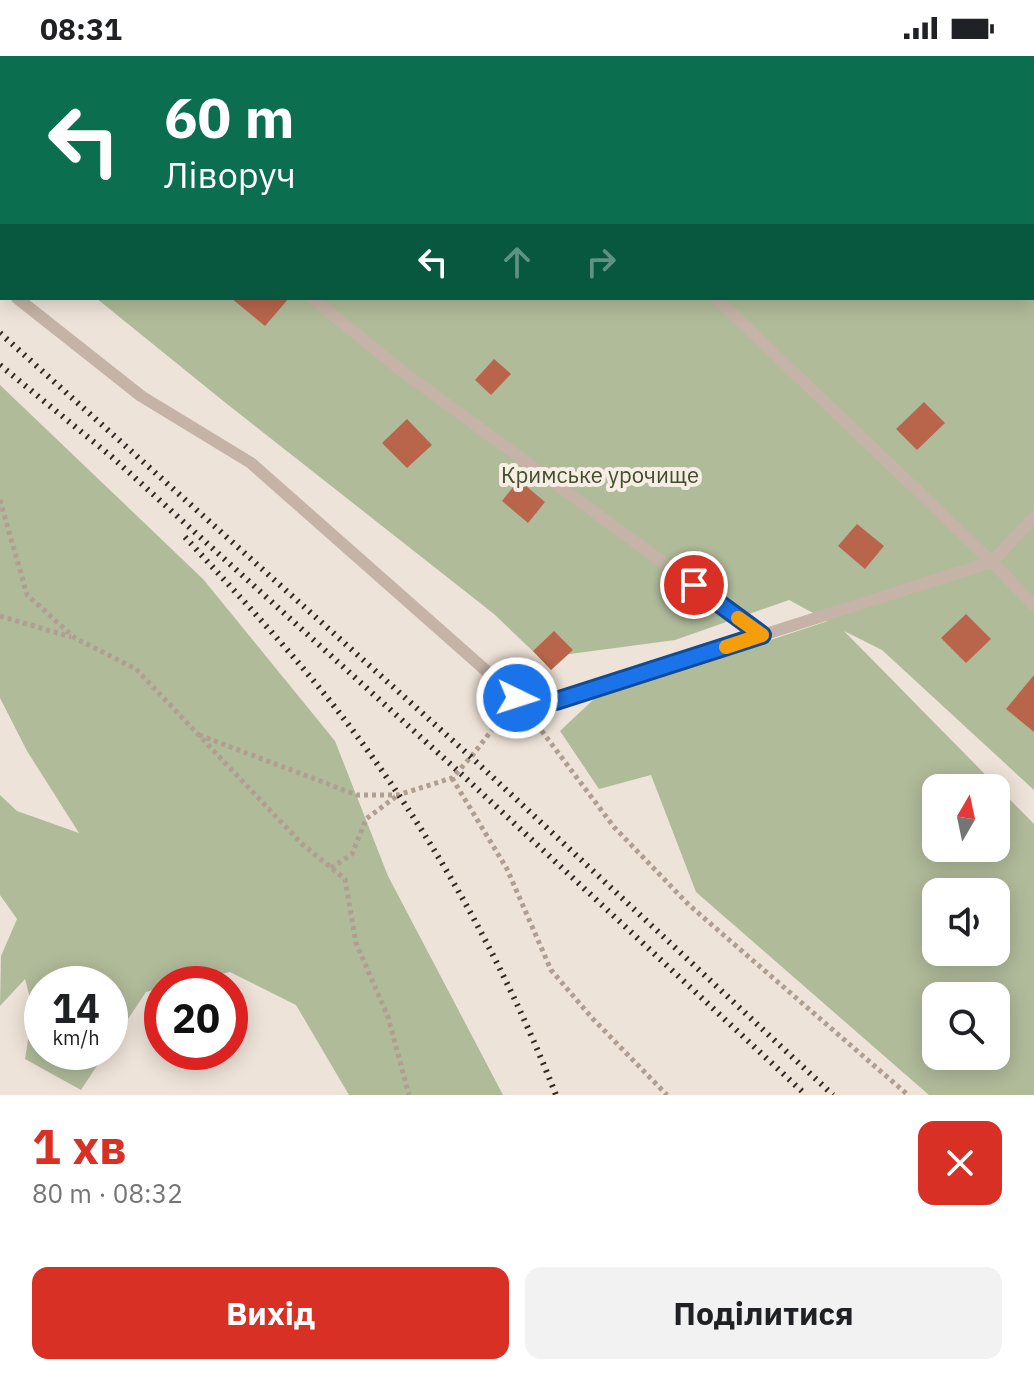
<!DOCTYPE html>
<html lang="uk">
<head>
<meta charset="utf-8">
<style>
  :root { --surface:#fff; --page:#f2f2f2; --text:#202124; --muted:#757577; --accent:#d93025 }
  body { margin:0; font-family:"IBM Plex Sans",sans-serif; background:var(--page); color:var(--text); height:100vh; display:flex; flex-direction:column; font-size:30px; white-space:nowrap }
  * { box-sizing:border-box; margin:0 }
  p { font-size:26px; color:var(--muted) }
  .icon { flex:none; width:44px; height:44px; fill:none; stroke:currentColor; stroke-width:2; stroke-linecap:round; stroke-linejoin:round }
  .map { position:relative; height:1039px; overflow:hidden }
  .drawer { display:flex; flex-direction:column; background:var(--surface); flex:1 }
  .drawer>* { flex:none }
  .hud { position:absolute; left:0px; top:0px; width:1034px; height:244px; box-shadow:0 4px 20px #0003; background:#0b6e4f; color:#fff; overflow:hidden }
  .needle { width:52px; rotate:9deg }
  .controls { position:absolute; left:922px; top:718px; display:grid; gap:16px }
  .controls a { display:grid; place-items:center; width:88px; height:88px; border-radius:16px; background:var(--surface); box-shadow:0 4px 20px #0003; font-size:40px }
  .speed { position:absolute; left:24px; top:910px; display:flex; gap:16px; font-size:40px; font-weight:700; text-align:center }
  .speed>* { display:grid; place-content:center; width:104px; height:104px; border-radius:50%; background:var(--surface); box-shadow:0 4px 20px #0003; line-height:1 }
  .speed small { font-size:20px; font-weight:400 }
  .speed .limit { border:12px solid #d22; background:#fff; color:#111 }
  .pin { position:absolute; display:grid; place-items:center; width:68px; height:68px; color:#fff; margin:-34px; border:4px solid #fff; border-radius:50%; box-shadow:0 2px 8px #0007 }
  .me { position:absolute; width:88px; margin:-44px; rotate:94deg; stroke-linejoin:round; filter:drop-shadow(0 0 6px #0008) }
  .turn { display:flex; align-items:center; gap:28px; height:168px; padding:0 32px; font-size:36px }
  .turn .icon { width:104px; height:104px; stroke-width:2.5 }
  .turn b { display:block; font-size:56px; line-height:68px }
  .lanes { display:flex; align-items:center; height:76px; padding:0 32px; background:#0003; justify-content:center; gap:40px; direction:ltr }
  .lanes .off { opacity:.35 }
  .round { display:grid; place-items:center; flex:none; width:84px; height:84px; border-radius:16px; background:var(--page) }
  .overview { display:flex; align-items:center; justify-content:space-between; height:136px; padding:0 32px }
  h1 { font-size:48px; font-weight:700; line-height:60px; color:var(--accent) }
  .cta { display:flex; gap:16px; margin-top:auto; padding:16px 32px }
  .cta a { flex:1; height:92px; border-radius:16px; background:var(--accent); color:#fff; font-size:32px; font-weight:700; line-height:92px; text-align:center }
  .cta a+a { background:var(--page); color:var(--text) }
  .status { display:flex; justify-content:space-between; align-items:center; height:56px; padding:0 40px; background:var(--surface); direction:ltr }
  .status svg { height:22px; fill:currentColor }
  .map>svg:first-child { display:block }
  .green { fill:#b0bb9a; fill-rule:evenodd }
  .building { fill:#b9654b }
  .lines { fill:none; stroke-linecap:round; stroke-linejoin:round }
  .path { stroke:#b09e90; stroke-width:5; stroke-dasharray:4 4; stroke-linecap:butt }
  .lane { stroke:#c4b3a6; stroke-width:12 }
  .rail { stroke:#312926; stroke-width:6; stroke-dasharray:2 6; stroke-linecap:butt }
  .route-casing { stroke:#114b97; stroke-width:20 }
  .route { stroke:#1a73e8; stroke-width:14 }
  .slow { stroke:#f59e0b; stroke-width:14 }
  .labels { text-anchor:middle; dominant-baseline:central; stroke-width:8; stroke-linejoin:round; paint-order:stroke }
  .park-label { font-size:22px; fill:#414d2c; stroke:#f6eee4 }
</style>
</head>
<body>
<div class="status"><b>08:31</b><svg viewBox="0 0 49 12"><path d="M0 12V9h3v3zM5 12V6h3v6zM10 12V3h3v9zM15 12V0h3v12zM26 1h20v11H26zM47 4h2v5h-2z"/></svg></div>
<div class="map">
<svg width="1034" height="1039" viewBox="0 0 1034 1039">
  <rect width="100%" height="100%" fill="#eee3d8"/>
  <path class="green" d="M 0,0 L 1034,0 L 1034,734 L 882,594 L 844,575 L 1034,768 L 1034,1039 L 929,1039 L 696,836 L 651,719 L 599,733 L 560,675 L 595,642 L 828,565 L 789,544 L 675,584 L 540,602 L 494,558 L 227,348 L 96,242 L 1032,242 L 1032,2 L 2,2 L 2,166 L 0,164 ZM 936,732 L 996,732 L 996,792 L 936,792 ZM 936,836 L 996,836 L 996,896 L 936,896 ZM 936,940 L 996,940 L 996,1000 L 936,1000 Z
    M 0,329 L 203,523 L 335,685 L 388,820 L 503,1039 L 349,1039 L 296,949 L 230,916 L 180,928 L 162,928 L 162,932 L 146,936 L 110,990 L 110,928 L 42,928 L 42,996 L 106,996 L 81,1034 L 25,1003 L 33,953 L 25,923 L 0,950 L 1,900 L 17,863 L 0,839 L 0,739 L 17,755 L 79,777 L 27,695 L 0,642 Z"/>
  <path class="building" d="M 231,242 L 289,242 L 265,270 Z
    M 494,303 L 511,318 L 491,339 L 475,324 Z
    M 924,346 L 945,367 L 917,394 L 896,373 Z
    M 407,363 L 432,389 L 407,412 L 382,387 Z
    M 519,424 L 545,446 L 528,467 L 502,445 Z
    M 857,468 L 884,490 L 865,513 L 838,490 Z
    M 966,558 L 991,583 L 966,607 L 941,582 Z
    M 554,575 L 573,594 L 551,614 L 533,595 Z
    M 1034,619 L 1034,676 L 1006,653 Z"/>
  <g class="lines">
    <path class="path" d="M 0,444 L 27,539 L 75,582 L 136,613 L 302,788 L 345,823 L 356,887 L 388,961 L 409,1039
      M 0,560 L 71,581
      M 532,662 L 614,771 L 689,849 L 908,1039
      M 199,679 L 357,739 L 398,739 L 452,722 L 471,701 L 506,656
      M 452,722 L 507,813 L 551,914 L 593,963 L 667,1039
      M 331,812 L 352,798 L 366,763 L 398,739"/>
    <path class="lane" d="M 21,0 L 23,2
      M 463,0 L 465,2
      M 918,0 L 920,2
      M 1032,108 L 1034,110
      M 0,228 L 2,230
      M 17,242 L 141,340 L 251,407 L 517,642 L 556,645 L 992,506 L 1034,461
      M 312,242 L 402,315 L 762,579
      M 716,242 L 992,506 L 1034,549"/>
    <path class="rail" d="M 0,277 L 471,701 L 833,1039
      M 0,309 L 112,401 L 458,715 L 806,1039
      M 185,481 C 238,539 293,597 341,659 C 430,774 503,904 556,1039"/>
  </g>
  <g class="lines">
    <defs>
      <path id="route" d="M 517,642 L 556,645 L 762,579 L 694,529"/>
    </defs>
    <use href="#route" class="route-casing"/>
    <use href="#route" class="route"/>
    <path class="slow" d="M 726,591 L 762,579 L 738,562"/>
  </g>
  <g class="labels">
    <g class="park-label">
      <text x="600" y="418">Кримське урочище</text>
    </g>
  </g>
</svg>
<div class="controls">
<a><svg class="needle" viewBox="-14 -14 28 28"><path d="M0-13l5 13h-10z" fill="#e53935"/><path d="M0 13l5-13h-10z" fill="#757577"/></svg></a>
<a><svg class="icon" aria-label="sound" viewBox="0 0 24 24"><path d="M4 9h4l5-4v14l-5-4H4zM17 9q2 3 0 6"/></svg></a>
<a><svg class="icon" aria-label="search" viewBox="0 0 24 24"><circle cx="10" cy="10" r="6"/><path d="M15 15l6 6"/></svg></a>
</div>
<div class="speed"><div>14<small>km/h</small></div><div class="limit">20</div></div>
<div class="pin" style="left:694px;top:529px;background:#d93025"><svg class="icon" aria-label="arrive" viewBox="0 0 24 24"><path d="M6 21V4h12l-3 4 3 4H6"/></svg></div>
<svg class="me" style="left:517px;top:642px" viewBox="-20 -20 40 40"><circle r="17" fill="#1a73e8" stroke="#fff" stroke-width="3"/><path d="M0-11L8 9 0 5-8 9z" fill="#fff"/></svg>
<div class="hud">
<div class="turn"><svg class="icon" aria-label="left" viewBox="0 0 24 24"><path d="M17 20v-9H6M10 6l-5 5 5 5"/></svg><div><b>60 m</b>Ліворуч</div></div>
<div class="lanes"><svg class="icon" aria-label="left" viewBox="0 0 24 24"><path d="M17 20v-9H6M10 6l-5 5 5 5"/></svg><svg class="icon off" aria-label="ahead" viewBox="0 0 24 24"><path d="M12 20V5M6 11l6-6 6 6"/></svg><svg class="icon off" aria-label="right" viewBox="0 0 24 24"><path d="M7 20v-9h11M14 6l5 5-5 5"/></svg></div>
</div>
</div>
<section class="drawer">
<div class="overview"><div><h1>1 хв</h1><p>80 m · 08:32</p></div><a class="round" style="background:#d93025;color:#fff"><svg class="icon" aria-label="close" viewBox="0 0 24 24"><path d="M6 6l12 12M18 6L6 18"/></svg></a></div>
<div class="cta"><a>Вихід</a><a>Поділитися</a></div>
</section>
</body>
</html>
